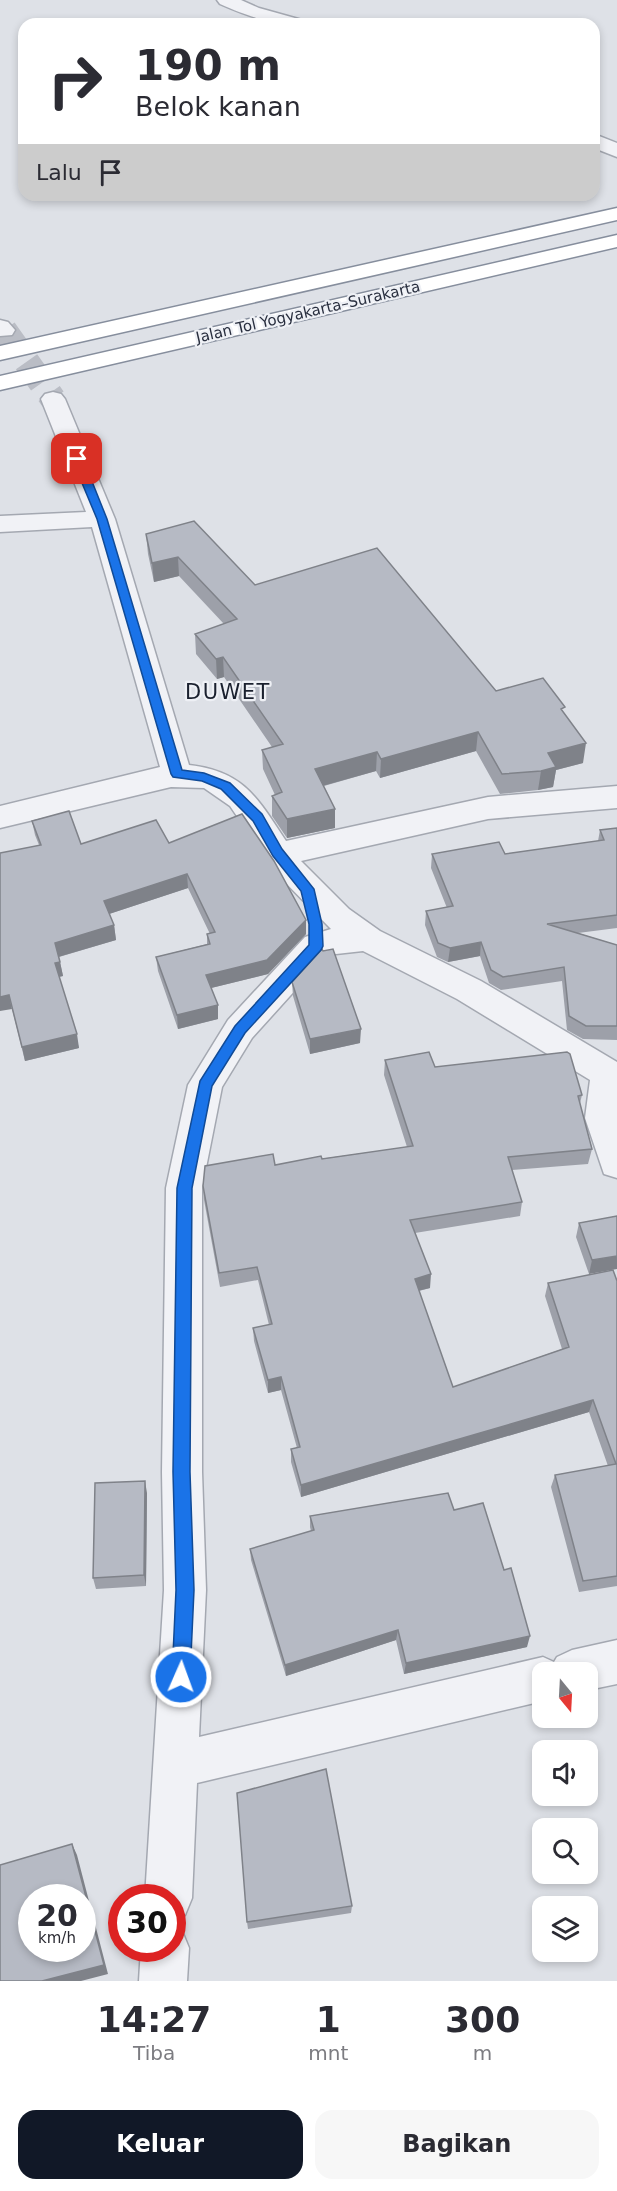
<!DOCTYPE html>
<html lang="id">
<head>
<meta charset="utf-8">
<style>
  :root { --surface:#fff; --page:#f7f7f7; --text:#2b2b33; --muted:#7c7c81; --accent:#111827 }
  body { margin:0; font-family:"DejaVu Sans",sans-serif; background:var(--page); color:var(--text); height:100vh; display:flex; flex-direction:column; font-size:22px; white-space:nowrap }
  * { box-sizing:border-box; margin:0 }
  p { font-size:20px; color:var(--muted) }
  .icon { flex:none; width:33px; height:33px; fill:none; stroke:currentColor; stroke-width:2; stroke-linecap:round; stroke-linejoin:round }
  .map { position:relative; height:1981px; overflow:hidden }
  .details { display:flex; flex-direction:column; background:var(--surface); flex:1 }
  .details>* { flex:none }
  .banner { position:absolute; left:18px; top:18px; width:582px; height:183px; border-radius:18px; box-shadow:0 3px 9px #0003; background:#fff; color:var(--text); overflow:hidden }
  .needle { width:39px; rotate:162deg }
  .tools { position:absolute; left:532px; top:1662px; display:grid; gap:12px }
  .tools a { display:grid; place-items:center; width:66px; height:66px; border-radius:12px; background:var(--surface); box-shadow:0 3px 9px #0003; font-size:30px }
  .speed { position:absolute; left:18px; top:1884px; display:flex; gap:12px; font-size:30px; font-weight:700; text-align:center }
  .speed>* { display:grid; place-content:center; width:78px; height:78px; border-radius:50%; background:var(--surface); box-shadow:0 3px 9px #0003; line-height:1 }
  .speed small { font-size:15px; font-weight:400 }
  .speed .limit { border:9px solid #d22; background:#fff; color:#111 }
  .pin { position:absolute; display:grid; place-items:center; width:51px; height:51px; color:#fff; margin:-26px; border-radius:12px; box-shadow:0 3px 9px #0006 }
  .me { position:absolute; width:66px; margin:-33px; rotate:2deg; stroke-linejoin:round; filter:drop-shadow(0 0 4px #0008) }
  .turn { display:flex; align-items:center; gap:21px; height:126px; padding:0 18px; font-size:27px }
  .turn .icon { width:78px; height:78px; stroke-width:2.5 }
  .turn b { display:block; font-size:42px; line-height:51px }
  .then { display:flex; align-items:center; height:57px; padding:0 18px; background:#0003; gap:12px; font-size:22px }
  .eta { display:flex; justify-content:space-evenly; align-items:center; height:102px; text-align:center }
  .eta b { font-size:36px; font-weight:700; line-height:42px }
  .button { display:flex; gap:12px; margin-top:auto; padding:12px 18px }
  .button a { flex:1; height:69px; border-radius:18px; background:var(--accent); color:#fff; font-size:24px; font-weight:700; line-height:69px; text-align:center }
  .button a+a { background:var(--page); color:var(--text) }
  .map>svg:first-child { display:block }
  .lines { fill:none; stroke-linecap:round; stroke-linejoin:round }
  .street-tunnel { stroke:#babdc5; stroke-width:26; stroke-dasharray:26 13; stroke-linecap:butt }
  .street-casing { stroke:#a4a8b1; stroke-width:3 }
  .highway-casing { stroke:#868e9d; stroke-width:3 }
  .street { fill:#f1f2f6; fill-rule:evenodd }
  .highway { fill:#fff; fill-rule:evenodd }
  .wall { fill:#9da0a9 }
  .shaded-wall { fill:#7f8289 }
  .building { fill:#b6bac4; stroke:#7f8289; stroke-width:1.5; fill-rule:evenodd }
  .route { fill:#1a73e8; stroke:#114b97; stroke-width:1.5 }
  .labels { text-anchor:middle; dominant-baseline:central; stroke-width:4.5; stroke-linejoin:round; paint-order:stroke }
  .far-street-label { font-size:15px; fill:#282e3e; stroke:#eef0f5 }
  .quarter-label { font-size:21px; letter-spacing:1.5px; fill:#1a202e; stroke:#eef0f5 }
</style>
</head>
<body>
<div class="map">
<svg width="617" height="1981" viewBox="0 0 617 1981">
  <rect width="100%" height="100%" fill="#dee1e7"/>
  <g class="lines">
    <path class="street-tunnel" d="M 4,330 L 53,399"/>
    <defs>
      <path id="street" d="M 217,0 L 241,0 L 259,8 L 302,20 L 305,24 C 270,24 252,18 220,4 Z
        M 594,134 L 617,143 L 617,157 L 594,148 Z
        M 0,320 L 8,322 L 15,330 L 12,335 L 0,336 Z
        M 53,392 L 61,394 L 65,399 L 115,519 L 189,765 C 244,771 258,799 286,841 L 488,797 L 617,786 L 617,808 L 488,819 L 301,861 L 349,909 L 380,931 L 481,981 L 617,1062 L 617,1178 L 604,1174 L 585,1118 L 590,1080 L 457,999 L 363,951 L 327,955 L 252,1038 L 222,1087 L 202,1188 L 202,1472 L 206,1590 L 199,1737 L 543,1657 L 554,1662 L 557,1657 L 572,1650 L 617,1640 L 617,1684 L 588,1690 L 588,1672 L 543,1672 L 543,1701 L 197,1783 L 192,1898 L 185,1915 L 172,1920 L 172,1898 L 145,1898 L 164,1590 L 162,1472 L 166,1188 L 188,1085 L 228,1020 L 305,937 L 331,929 L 275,872 L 230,806 L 204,788 L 171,787 L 0,828 L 0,806 L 160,767 L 92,527 L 0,532 L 0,516 L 86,512 L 41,399 L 45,394 Z
        M 172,1927 L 182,1931 L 189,1948 L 187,1981 L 139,1981 L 141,1948 L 172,1948 Z"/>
      <path id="highway" d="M 617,208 L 617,220 L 0,360 L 0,346 Z
        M 617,235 L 617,247 L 0,390 L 0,376 Z"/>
    </defs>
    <use href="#street" class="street-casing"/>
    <use href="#highway" class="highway-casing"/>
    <use href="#street" class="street"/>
    <use href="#highway" class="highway"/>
  </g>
  <path class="wall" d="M 146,534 L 255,585 L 496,691 L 564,713 L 583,763 L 556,770 L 553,787 L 538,790 L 500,794 L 476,751 L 380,778 L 376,771 L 324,786 L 335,809 L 335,828 L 287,838 L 272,816 L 272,796 L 275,795 L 263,769 L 262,750 L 272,747 L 224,677 L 217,679 L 196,654 L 195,634 L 224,624 L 179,576 L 154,582 L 148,554 Z
    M 32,821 L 81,844 L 169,843 L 306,920 L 306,934 L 268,974 L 211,988 L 218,1005 L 218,1019 L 178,1029 L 158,971 L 156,957 L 207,944 L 207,934 L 210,934 L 188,888 L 109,914 L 114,925 L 116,940 L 59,957 L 63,976 L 59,977 L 79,1048 L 25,1061 L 12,1009 L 39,845 L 35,835 Z
    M 617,828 L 617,928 L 578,933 L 617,945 L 617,1040 L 583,1039 L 567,1030 L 562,981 L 501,990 L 489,983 L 480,956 L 448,962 L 437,957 L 425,925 L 426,911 L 447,908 L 431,868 L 432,854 L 505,854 L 598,841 L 600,830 Z
    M 292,982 L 360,1043 L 310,1054 L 293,996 Z
    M 385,1060 L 435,1067 L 582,1095 L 580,1103 L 592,1149 L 588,1164 L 512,1170 L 522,1202 L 520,1216 L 415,1233 L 430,1288 L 419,1291 L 453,1387 L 562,1349 L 545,1296 L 548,1283 L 617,1281 L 617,1586 L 579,1592 L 551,1487 L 555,1475 L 608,1466 L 589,1412 L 301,1497 L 291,1462 L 291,1449 L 297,1448 L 281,1390 L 268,1393 L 254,1341 L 253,1328 L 269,1325 L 258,1280 L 220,1287 L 204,1200 L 203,1186 L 275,1165 L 407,1147 L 384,1075 Z
    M 617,1216 L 589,1274 L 576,1237 L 579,1223 Z
    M 147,1493 L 146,1586 L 96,1589 L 93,1578 Z
    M 310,1516 L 527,1647 L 404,1674 L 396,1640 L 286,1676 L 251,1560 L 250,1549 L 311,1531 L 310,1527 Z
    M 352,1906 L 351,1913 L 248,1929 L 247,1922 Z"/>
  <path class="shaded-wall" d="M 178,557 L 179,576 L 154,582 L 152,563 Z
    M 223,657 L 224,677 L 217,679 L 216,659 Z
    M 478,732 L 476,751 L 380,778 L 381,759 Z
    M 586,743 L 583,763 L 556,770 L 553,787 L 538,790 L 541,771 L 548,753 Z
    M 377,752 L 376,771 L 315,788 L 315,769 Z
    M 335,809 L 335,828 L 287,838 L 287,819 Z
    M 187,874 L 188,888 L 106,915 L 104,901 Z
    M 306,920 L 306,934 L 268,974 L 207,989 L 206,975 Z
    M 114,925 L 116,940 L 58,957 L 55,943 Z
    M 481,942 L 480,956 L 448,962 L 450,948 Z
    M 60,962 L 63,976 L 58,977 L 55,963 Z
    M 9,995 L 12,1009 L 0,1011 L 0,997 Z
    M 218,1005 L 218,1019 L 178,1029 L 177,1015 Z
    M 361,1029 L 360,1043 L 310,1054 L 310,1039 Z
    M 77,1034 L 79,1048 L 25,1061 L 22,1047 Z
    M 617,1256 L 617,1269 L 589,1274 L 592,1260 Z
    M 431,1274 L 430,1288 L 413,1292 L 415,1279 Z
    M 281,1377 L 281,1390 L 268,1393 L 268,1380 Z
    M 593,1400 L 589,1412 L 301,1497 L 301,1485 Z
    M 145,1481 L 147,1493 L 146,1586 L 144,1575 Z
    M 398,1630 L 396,1640 L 286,1676 L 285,1665 Z
    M 530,1636 L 527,1647 L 404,1674 L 406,1663 Z
    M 72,1844 L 77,1855 L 108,1974 L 81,1981 L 42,1981 Z"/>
  <path class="building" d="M 194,521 L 255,585 L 377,548 L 496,691 L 543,678 L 565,707 L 561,709 L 586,743 L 548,753 L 556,767 L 541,771 L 502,774 L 478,732 L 381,759 L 377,752 L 315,769 L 335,809 L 287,819 L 272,796 L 282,792 L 262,750 L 283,744 L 223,657 L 216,659 L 195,634 L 237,619 L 178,557 L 152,563 L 146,534 Z
    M 69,811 L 81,844 L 156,820 L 169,843 L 242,814 L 274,861 L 306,920 L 267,960 L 206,975 L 218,1005 L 177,1015 L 156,957 L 210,944 L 207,934 L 215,932 L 187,874 L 104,901 L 114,925 L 55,943 L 60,962 L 55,963 L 77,1034 L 22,1047 L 9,995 L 0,997 L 0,853 L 41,845 L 32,821 Z
    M 617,828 L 617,915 L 547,924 L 617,945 L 617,1026 L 586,1026 L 569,1016 L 564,967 L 503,977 L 491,970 L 481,942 L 450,948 L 438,943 L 426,911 L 453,906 L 432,854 L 499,842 L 505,854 L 604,840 L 600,830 Z
    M 322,949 L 323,951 L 333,949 L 361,1029 L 310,1039 L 292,982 Z
    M 429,1052 L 435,1067 L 567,1052 L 570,1054 L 582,1095 L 578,1096 L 592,1149 L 508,1157 L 522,1202 L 410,1220 L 431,1274 L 415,1279 L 453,1387 L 569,1347 L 548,1283 L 613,1270 L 617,1281 L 617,1576 L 583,1581 L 555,1475 L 616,1464 L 593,1400 L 301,1485 L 291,1449 L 300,1447 L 281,1377 L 268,1380 L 253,1328 L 272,1324 L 257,1267 L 219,1273 L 203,1186 L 205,1166 L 273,1154 L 275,1165 L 321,1156 L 322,1159 L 413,1146 L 385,1060 Z
    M 617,1216 L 617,1256 L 592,1260 L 579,1223 Z
    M 145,1481 L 144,1575 L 93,1578 L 95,1483 Z
    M 448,1493 L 454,1510 L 483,1503 L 504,1570 L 511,1568 L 530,1636 L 406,1663 L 398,1630 L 285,1665 L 250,1549 L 314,1530 L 310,1516 Z
    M 326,1769 L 352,1906 L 247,1922 L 237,1793 Z
    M 72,1844 L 104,1965 L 42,1981 L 0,1981 L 0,1865 ZM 32,1898 L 82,1898 L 82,1948 L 32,1948 Z"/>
  <path class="route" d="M 77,456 L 83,459 L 107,519 L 182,770 L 204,773 L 230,783 L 262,814 L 282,849 L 314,889 L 322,924 L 323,946 L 321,950 L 245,1033 L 212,1086 L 192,1188 L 190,1472 L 194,1590 L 190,1677 L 188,1683 L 181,1686 L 175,1683 L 172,1677 L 176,1590 L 173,1472 L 177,1188 L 200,1081 L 235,1026 L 309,945 L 309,924 L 301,891 L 273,856 L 253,821 L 221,789 L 202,781 L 173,777 L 171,774 L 97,519 L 72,459 Z"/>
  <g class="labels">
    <g class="far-street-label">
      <text transform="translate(308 312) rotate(-13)">Jalan Tol Yogyakarta–Surakarta</text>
    </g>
    <g class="quarter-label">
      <text x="228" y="692">DUWET</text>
    </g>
  </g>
</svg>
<div class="tools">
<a><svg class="needle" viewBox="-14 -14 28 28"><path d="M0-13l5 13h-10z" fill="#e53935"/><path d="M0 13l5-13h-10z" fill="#7c7c81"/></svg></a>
<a><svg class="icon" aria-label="sound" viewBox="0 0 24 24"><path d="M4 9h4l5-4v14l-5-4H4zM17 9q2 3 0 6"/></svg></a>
<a><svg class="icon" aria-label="search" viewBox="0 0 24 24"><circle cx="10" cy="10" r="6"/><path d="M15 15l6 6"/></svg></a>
<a><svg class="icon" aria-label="layers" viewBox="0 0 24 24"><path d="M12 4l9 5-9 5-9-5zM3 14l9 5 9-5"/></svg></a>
</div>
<div class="speed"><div>20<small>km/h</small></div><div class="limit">30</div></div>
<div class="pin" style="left:77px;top:459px;background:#d93025"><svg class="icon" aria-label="arrive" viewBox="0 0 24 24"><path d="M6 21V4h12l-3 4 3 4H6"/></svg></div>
<svg class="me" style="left:181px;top:1677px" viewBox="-20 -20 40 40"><circle r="17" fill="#1a73e8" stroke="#fff" stroke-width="3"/><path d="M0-11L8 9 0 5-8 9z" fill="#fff"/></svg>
<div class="banner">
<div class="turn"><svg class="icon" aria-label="right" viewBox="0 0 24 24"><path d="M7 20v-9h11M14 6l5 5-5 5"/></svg><div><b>190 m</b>Belok kanan</div></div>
<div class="then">Lalu<svg class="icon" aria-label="arrive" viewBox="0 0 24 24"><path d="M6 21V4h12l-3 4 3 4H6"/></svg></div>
</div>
</div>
<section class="details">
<div class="eta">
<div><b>14:27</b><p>Tiba</p></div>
<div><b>1</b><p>mnt</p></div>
<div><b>300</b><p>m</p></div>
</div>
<div class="button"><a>Keluar</a><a>Bagikan</a></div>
</section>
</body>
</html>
